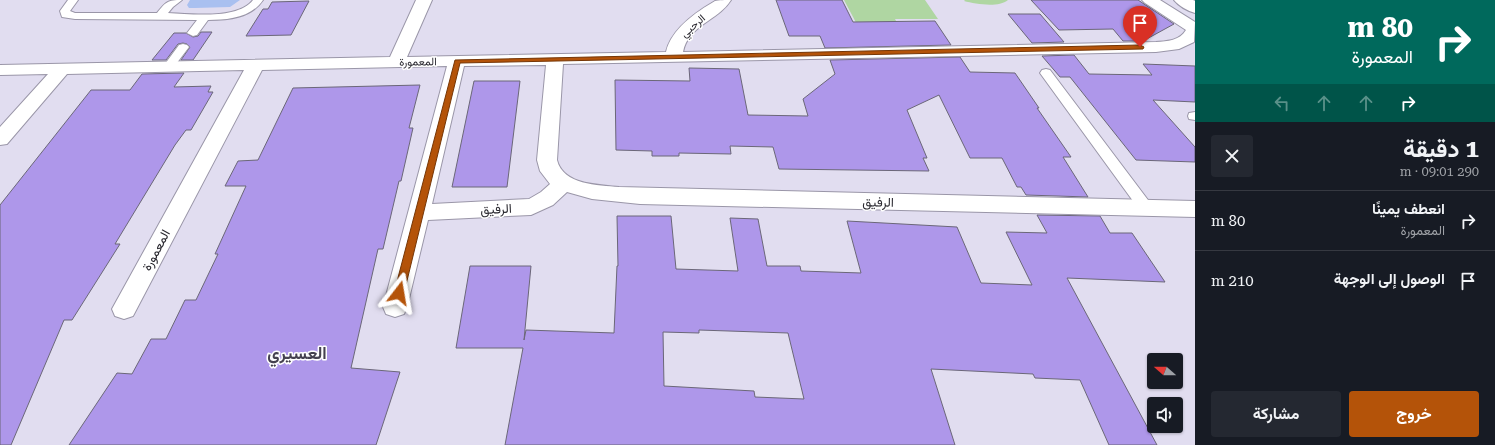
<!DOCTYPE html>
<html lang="ar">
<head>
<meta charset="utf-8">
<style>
  :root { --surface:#171b24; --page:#242831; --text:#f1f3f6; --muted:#9ea1a6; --line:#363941; --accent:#b45309 }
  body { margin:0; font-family:"Roboto Serif",Vazirmatn,serif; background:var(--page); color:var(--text); direction:rtl; height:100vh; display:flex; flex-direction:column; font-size:15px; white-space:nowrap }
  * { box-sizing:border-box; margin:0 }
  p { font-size:13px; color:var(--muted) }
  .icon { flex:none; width:22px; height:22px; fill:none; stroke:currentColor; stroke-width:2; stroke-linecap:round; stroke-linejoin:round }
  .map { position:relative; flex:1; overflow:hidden; direction:ltr }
  .drawer { display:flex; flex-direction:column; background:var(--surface); width:300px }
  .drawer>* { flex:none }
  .hud { background:#00695c; color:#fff; overflow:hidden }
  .needle { width:26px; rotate:291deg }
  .fabs { position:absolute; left:1147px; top:353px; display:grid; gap:8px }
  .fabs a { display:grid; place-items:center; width:36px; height:36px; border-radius:4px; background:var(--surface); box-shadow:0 1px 3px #0004; font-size:20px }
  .pin { position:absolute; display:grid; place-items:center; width:34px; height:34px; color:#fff; margin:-41px -17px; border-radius:50% 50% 50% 0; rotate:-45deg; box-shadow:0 0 4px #0007 }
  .pin .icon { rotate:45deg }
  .me { position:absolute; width:44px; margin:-22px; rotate:14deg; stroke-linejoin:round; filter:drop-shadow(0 0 3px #0008) }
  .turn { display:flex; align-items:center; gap:14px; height:84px; padding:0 16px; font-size:18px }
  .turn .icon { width:52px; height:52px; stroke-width:2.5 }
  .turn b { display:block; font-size:28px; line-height:34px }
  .lanes { display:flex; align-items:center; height:38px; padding:0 16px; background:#0003; justify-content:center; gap:20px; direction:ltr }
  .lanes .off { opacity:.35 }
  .round { display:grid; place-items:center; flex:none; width:42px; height:42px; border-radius:4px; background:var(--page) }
  .head { display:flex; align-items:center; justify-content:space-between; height:68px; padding:0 16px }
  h1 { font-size:24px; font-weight:700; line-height:30px }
  .primary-button { display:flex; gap:8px; margin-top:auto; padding:8px 16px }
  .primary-button a { flex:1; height:46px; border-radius:4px; background:var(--accent); color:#fff; font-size:16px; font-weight:700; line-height:46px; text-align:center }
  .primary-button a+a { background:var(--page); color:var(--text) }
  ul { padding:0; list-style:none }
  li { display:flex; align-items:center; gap:12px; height:60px; padding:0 16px; border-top:1px solid var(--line) }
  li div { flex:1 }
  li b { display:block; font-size:15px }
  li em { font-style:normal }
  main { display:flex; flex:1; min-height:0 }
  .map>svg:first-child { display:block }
  .green { fill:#afd6a2 }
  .water { fill:#a9c0f0 }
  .building { fill:#ae97ea; stroke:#6b6778; fill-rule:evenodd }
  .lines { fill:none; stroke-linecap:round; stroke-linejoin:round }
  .lane-casing { stroke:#9a96a8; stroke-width:2 }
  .street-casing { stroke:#9a96a8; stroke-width:2 }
  .secondary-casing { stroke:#9a96a8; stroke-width:2 }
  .lane { fill:#fff; fill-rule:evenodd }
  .street { fill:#fff; fill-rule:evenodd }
  .secondary { fill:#fff; fill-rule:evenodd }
  .route { fill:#b45309; stroke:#753606 }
  .labels { text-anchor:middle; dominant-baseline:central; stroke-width:3; stroke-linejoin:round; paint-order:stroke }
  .far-street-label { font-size:11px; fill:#29282f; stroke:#fff }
  .street-label { font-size:13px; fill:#29282f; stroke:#fff }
  .district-label { font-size:17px; font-weight:bold; fill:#454150; stroke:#fff }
</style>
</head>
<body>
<main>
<section class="drawer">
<div class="hud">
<div class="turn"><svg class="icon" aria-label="right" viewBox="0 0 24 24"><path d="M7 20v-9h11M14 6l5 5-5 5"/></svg><div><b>80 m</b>المعمورة</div></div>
<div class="lanes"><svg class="icon off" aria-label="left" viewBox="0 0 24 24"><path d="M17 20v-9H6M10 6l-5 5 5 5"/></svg><svg class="icon off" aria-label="ahead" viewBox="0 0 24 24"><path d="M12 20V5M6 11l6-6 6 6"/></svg><svg class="icon off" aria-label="ahead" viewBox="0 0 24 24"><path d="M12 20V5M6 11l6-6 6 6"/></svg><svg class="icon" aria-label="right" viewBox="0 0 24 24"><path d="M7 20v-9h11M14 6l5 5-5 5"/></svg></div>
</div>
<div class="head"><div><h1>1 دقيقة</h1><p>290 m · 09:01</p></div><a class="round"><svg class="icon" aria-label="close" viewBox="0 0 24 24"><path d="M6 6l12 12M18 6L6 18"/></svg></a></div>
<ul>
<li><svg class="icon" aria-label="right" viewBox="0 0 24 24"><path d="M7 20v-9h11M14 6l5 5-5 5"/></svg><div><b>انعطف يمينًا</b><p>المعمورة</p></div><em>80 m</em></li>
<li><svg class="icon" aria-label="arrive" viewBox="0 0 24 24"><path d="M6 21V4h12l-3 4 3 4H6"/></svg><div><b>الوصول إلى الوجهة</b></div><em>210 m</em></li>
</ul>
<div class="primary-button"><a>خروج</a><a>مشاركة</a></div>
</section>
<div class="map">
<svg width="1195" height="445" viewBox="0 0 1195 445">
  <rect width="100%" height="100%" fill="#e1ddf0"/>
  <path class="green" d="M 844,0 L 925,0 L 938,19 L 895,19 L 902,32 L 861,32 Z
    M 965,0 L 1008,0 C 998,8 976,4 964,1 Z"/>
  <path class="water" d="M 190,0 L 240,0 L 230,7 L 195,8 L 189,8 L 187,5 Z"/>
  <path class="building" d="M 776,0 L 842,0 L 853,22 L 935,21 L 951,45 L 825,48 L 820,36 L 789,36 Z
    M 1031,0 L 1138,0 L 1174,24 L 1143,41 L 1123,41 L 1113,29 L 1059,30 Z
    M 309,1 L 291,35 L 246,36 L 263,9 L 268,9 L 272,2 Z
    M 1008,14 L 1040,14 L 1064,42 L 1032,43 Z
    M 201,32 L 212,32 L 193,60 L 181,60 L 190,47 L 187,44 L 183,43 L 178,44 L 166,60 L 152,60 L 174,33 L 186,33 L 193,37 L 198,36 Z
    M 1074,55 L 1089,74 L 1152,75 L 1143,64 L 1195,66 L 1195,102 L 1153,100 L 1195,147 L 1195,162 L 1136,160 L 1070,77 L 1060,77 L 1042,56 Z
    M 960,57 L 970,72 L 1015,73 L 1039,108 L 1037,108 L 1071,157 L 1063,157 L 1088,197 L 1026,195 L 1021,187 L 1017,187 L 1002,158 L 970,158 L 939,95 L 907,110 L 927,158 L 923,158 L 929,171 L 779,169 L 773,147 L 730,146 L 731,154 L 679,153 L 679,156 L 652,156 L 652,151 L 616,150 L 615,80 L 690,81 L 689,68 L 739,69 L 748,115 L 808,116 L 803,99 L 835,74 L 830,60 Z
    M 184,73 L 174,87 L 211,86 L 208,92 L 213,92 L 191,130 L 186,130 L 175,145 L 115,244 L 120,244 L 72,320 L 64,320 L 11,445 L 0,445 L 0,205 L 91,90 L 130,90 L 142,74 Z
    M 474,81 L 520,81 L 507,187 L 452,187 Z
    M 420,85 L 409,128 L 413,128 L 401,181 L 399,181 L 383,249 L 378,249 L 351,368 L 400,372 L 376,445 L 69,445 L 117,373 L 132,374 L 151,339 L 166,339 L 185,300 L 196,300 L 218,254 L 215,254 L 246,186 L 225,186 L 238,161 L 258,160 L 293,88 Z
    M 1037,215 L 1100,216 L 1110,233 L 1132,233 L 1165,282 L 1067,278 L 1157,445 L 1109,445 L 1080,380 L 1035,378 L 1033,374 L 931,369 L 955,445 L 505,445 L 523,348 L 456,348 L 470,266 L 531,266 L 524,340 L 526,330 L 614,333 L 617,266 L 618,266 L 617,216 L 671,216 L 676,269 L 738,271 L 730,218 L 758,219 L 767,266 L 800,266 L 801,271 L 861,273 L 847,221 L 957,227 L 981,283 L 1032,285 L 1006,232 L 1047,233 ZM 699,330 L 788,333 L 804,399 L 755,397 L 754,391 L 664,386 L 663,332 L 699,333 Z"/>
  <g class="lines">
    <defs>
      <path id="lane" d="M 68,0 L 78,0 L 70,11 L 75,13 L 157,13 C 166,2 167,0 182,0 L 173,7 L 168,13 C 190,14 238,20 253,0 L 263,0 C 251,18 228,20 208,20 L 197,35 L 193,36 L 187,33 L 197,20 L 75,19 L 62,17 L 60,11 Z
        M 183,44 L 187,45 L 189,47 L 173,68 L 165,68 L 163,66 L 165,64 L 179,45 Z
        M 1046,69 L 1050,70 L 1151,204 L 1153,208 L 1151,212 L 1146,213 L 1141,212 L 1040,73 L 1042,70 Z
        M 1195,112 L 1195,120 L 1189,119 L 1188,116 L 1189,113 Z"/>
      <path id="street" d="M 416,0 L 432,0 L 407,57 L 666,52 C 671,29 696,12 715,1 C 718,0 726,0 731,0 C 718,21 688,25 683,52 L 1156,42 C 1168,41 1179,41 1186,30 L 1145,3 L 1142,0 L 1160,0 L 1195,22 L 1194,42 L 1179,49 L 1156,52 L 563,64 L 557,160 C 563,185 598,185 619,187 L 1195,201 L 1195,217 L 640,204 L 592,199 L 567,192 L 553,205 L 531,215 L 428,220 L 407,307 L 404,314 L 395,317 L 386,314 L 383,307 L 447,66 L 262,70 L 133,316 L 124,319 L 115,316 L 112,309 L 244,70 L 67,74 L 7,144 L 0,145 L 0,127 L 48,74 L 0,75 L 0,65 L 390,57 ZM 546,65 L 537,160 L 540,171 L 550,184 L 541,192 L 529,199 L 432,204 L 464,66 Z"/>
      <path id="secondary" d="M 1174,0 L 1193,0 L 1195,1 L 1195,13 C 1188,11 1179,6 1174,0 Z"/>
    </defs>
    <use href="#lane" class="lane-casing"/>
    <use href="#street" class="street-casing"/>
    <use href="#secondary" class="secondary-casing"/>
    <use href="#lane" class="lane"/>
    <use href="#street" class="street"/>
    <use href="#secondary" class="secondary"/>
  </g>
  <path class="route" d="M 1140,45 L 1144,47 L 1143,49 L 460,63 L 404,293 L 402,296 L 395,296 L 394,293 L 455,60 Z"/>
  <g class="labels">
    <g class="far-street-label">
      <text transform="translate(693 26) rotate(-41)">الرحبي</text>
      <text transform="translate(418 62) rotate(-1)">المعمورة</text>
    </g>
    <g class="street-label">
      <text transform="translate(878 202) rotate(1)">الرفيق</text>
      <text transform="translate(496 209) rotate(-3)">الرفيق</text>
      <text transform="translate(156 250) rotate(-62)">المعمورة</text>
    </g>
    <g class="district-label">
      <text x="297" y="353">العسيري</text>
    </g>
  </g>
</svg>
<div class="fabs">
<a><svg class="needle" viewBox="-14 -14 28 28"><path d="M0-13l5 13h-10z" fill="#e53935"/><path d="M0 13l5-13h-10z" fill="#9ea1a6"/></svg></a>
<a><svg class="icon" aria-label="sound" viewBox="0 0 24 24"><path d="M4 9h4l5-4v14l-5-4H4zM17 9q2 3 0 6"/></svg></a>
</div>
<div class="pin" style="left:1140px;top:47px;background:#d93025"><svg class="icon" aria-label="arrive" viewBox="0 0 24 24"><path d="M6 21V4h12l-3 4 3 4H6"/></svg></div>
<svg class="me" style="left:399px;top:293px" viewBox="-20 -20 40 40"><path d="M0-17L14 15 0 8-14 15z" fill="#b45309" stroke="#fff" stroke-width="4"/></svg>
</div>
</main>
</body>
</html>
